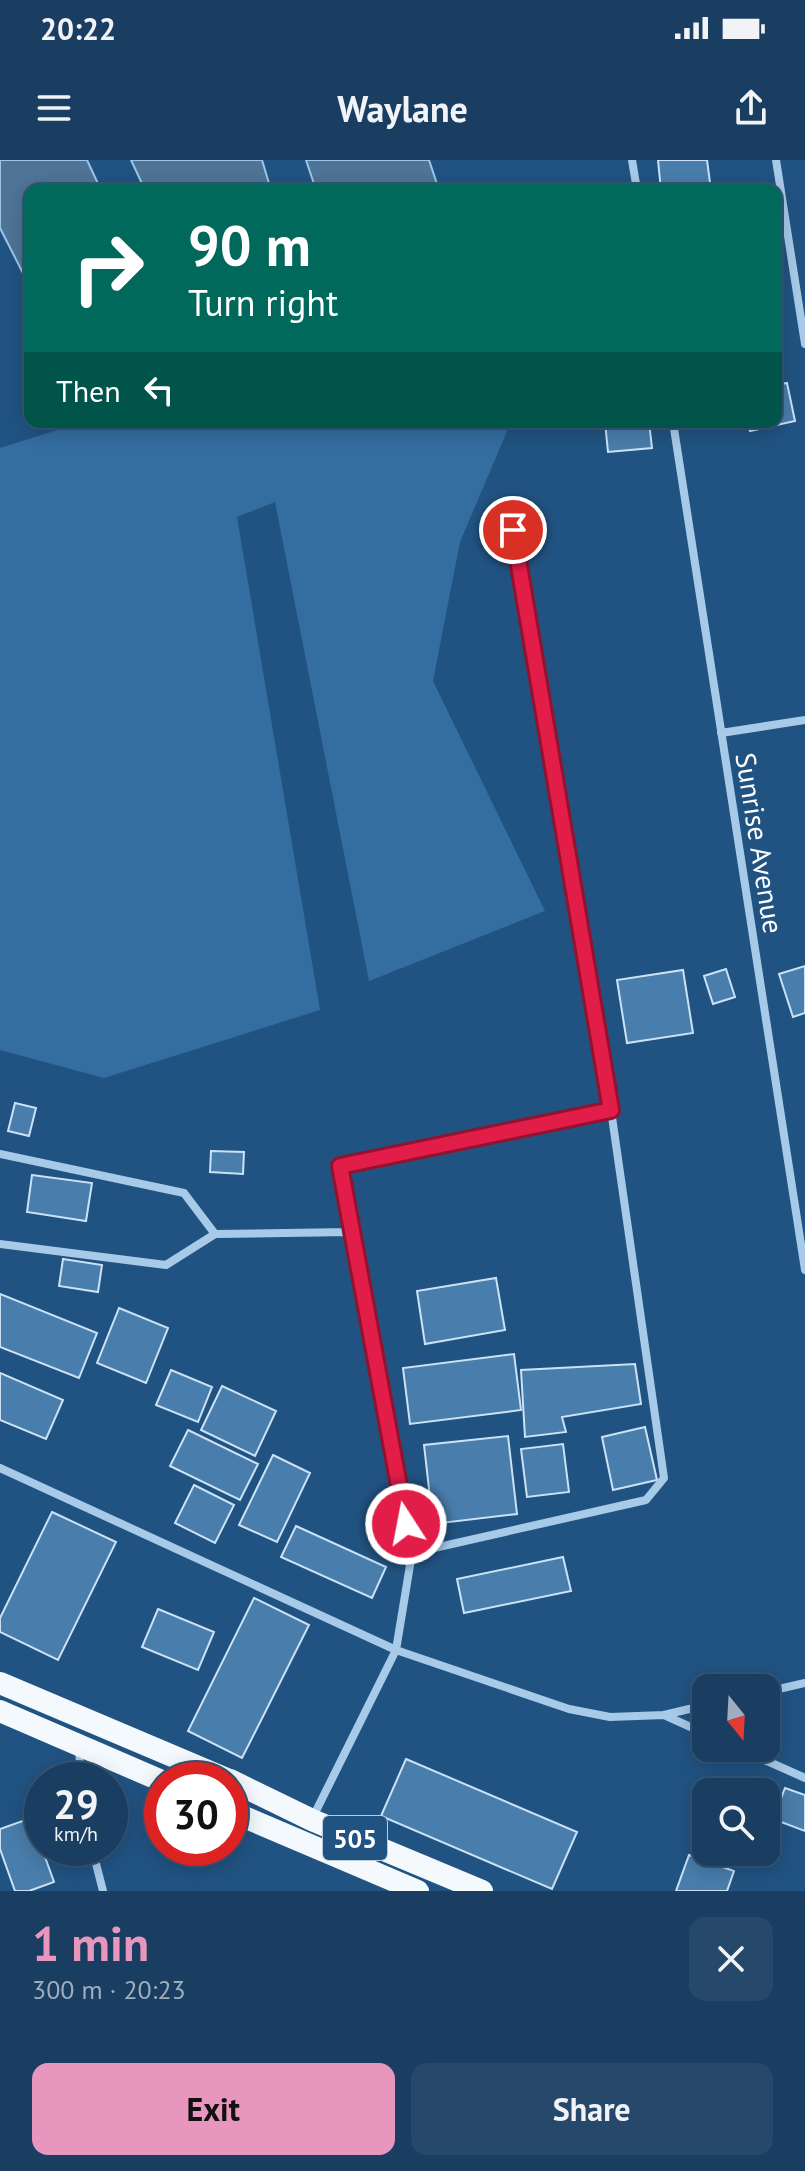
<!DOCTYPE html>
<html lang="en">
<head>
<meta charset="utf-8">
<style>
  :root { --surface:#193e62; --page:#26496b; --text:#f1f3f6; --muted:#9faebe; --line:#375777; --accent:#e797bd }
  body { margin:0; font-family:"PT Sans",sans-serif; background:var(--page); color:var(--text); height:100vh; display:flex; flex-direction:column; font-size:30px; white-space:nowrap }
  * { box-sizing:border-box; margin:0 }
  p { font-size:26px; color:var(--muted) }
  .icon { flex:none; width:44px; height:44px; fill:none; stroke:currentColor; stroke-width:2; stroke-linecap:round; stroke-linejoin:round }
  .map { position:relative; height:1731px; overflow:hidden }
  .details { display:flex; flex-direction:column; background:var(--surface); flex:1 }
  .details>* { flex:none }
  .banner { position:absolute; left:24px; top:24px; width:758px; height:244px; border-radius:16px; box-shadow:0 4px 20px #0003,0 0 0 2px var(--line); background:#00695c; color:#fff; overflow:hidden }
  .needle { width:52px; rotate:162deg }
  .tools { position:absolute; left:692px; top:1514px; display:grid; gap:16px }
  .tools a { display:grid; place-items:center; width:88px; height:88px; border-radius:16px; background:var(--surface); box-shadow:0 4px 20px #0003,0 0 0 2px var(--line); font-size:40px }
  .speed { position:absolute; left:24px; top:1602px; display:flex; gap:16px; font-size:40px; font-weight:700; text-align:center }
  .speed>* { display:grid; place-content:center; width:104px; height:104px; border-radius:50%; background:var(--surface); box-shadow:0 4px 20px #0003,0 0 0 2px var(--line); line-height:1 }
  .speed small { font-size:20px; font-weight:400 }
  .speed .limit { border:12px solid #d22; background:#fff; color:#111 }
  .pin { position:absolute; display:grid; place-items:center; width:68px; height:68px; color:#fff; margin:-34px; border:4px solid #fff; border-radius:50%; box-shadow:0 2px 8px #0007 }
  .me { position:absolute; width:88px; margin:-44px; rotate:349deg; stroke-linejoin:round; filter:drop-shadow(0 0 6px #0008) }
  .turn { display:flex; align-items:center; gap:28px; height:168px; padding:0 32px; font-size:36px }
  .turn .icon { width:104px; height:104px; stroke-width:2.5 }
  .turn b { display:block; font-size:56px; line-height:68px }
  .then { display:flex; align-items:center; height:76px; padding:0 32px; background:#0003; gap:16px; font-size:30px }
  .round { display:grid; place-items:center; flex:none; width:84px; height:84px; border-radius:16px; background:var(--page) }
  .head { display:flex; align-items:center; justify-content:space-between; height:136px; padding:0 32px }
  h1 { font-size:48px; font-weight:700; line-height:60px; color:var(--accent) }
  .primary-button { display:flex; gap:16px; margin-top:auto; padding:16px 32px }
  .primary-button a { flex:1; height:92px; border-radius:16px; background:var(--accent); color:#111; font-size:32px; font-weight:700; line-height:92px; text-align:center }
  .primary-button a+a { background:var(--page); color:var(--text) }
  .status { display:flex; justify-content:space-between; align-items:center; height:56px; padding:0 40px; background:var(--surface); direction:ltr }
  .status svg { height:22px; fill:currentColor }
  header { display:flex; justify-content:space-between; align-items:center; height:104px; padding:0 32px; background:var(--surface); font-size:36px; font-weight:700 }
  .map>svg:first-child { display:block }
  .green { fill:#346da0 }
  .water { fill:#4f7496; stroke:#9bc6ea; stroke-width:2 }
  .building { fill:#497dab; stroke:#cbe2f6; stroke-width:2 }
  .lines { fill:none; stroke-linecap:round; stroke-linejoin:round }
  .minor { stroke:#a7cae8; stroke-width:8 }
  .trunk { stroke:#f4f9fe; stroke-width:22 }
  .route-casing { stroke:#92132f; stroke-width:20 }
  .route { stroke:#e11d48; stroke-width:14 }
  .labels { text-anchor:middle; dominant-baseline:central; stroke-width:8; stroke-linejoin:round; paint-order:stroke }
  .shield { fill:#215382; stroke:#bccbda; stroke-width:2 }
  .shield-label { font-size:26px; font-weight:bold; fill:#fff }
  .street-label { font-size:28px; fill:#fff; stroke:#215382 }
</style>
</head>
<body>
<div class="status"><b>20:22</b><svg viewBox="0 0 49 12"><path d="M0 12V9h3v3zM5 12V6h3v6zM10 12V3h3v9zM15 12V0h3v12zM26 1h20v11H26zM47 4h2v5h-2z"/></svg></div>
<header><svg class="icon" aria-label="menu" viewBox="0 0 24 24"><path d="M4 6h16M4 12h16M4 18h16"/></svg>Waylane<svg class="icon" aria-label="share" viewBox="0 0 24 24"><path d="M12 15V3M7 8l5-5 5 5M5 13v7h14v-7"/></svg></header>
<div class="map">
<svg width="805" height="1731" viewBox="0 0 805 1731">
  <rect width="100%" height="100%" fill="#215382"/>
  <path class="green" d="M 83,262 L 511,262 L 460,382 L 433,521 L 545,751 L 369,821 L 275,342 L 237,357 L 320,850 L 104,918 L 0,890 L 0,288 Z"/>
  <path class="water" d="M 0,0 L 87,0 L 101,30 L 30,30 L 30,127 L 0,68 Z
    M 131,0 L 262,0 L 271,30 L 145,30 Z
    M 306,0 L 429,0 L 439,30 L 316,30 Z"/>
  <path class="building" d="M 658,0 L 707,0 L 711,30 L 661,30 Z
    M 787,223 L 795,261 L 750,271 L 748,262 L 776,262 L 776,225 Z
    M 605,262 L 649,262 L 652,288 L 608,292 Z
    M 805,806 L 805,853 L 793,857 L 779,814 Z
    M 726,809 L 735,837 L 713,844 L 704,816 Z
    M 683,810 L 693,873 L 627,883 L 617,820 Z
    M 15,943 L 36,948 L 29,976 L 8,971 Z
    M 211,991 L 244,992 L 243,1014 L 210,1012 Z
    M 32,1015 L 92,1023 L 86,1061 L 27,1052 Z
    M 63,1099 L 102,1105 L 98,1132 L 59,1126 Z
    M 496,1118 L 505,1170 L 425,1184 L 417,1131 Z
    M 0,1134 L 97,1173 L 79,1218 L 0,1187 Z
    M 119,1148 L 168,1168 L 146,1223 L 97,1203 Z
    M 514,1194 L 521,1250 L 410,1264 L 403,1208 Z
    M 635,1204 L 641,1244 L 562,1257 L 566,1272 L 525,1277 L 521,1210 Z
    M 171,1210 L 212,1227 L 198,1262 L 156,1245 Z
    M 0,1213 L 63,1240 L 46,1279 L 0,1260 Z
    M 222,1226 L 276,1251 L 255,1296 L 201,1270 Z
    M 645,1267 L 657,1320 L 613,1330 L 602,1277 Z
    M 188,1270 L 258,1304 L 240,1340 L 170,1306 Z
    M 508,1276 L 517,1354 L 433,1364 L 424,1285 Z
    M 563,1284 L 569,1332 L 527,1337 L 521,1289 Z
    M 273,1295 L 310,1313 L 277,1382 L 239,1365 Z
    M 194,1325 L 234,1345 L 215,1383 L 175,1363 Z
    M 52,1352 L 116,1382 L 58,1500 L 0,1472 L 0,1458 Z
    M 296,1366 L 386,1407 L 372,1438 L 281,1397 Z
    M 563,1397 L 571,1431 L 464,1453 L 457,1419 Z
    M 254,1438 L 309,1465 L 242,1598 L 188,1571 Z
    M 158,1449 L 214,1472 L 198,1510 L 142,1487 Z
    M 406,1599 L 577,1672 L 552,1729 L 381,1656 Z
    M 785,1628 L 805,1635 L 805,1671 L 773,1659 Z
    M 31,1658 L 54,1722 L 29,1731 L 15,1731 L 0,1689 L 0,1669 Z
    M 689,1695 L 734,1711 L 727,1731 L 676,1731 Z"/>
  <g class="lines">
    <path class="minor" d="M 632,0 L 637,30
      M 776,0 L 805,184
      M 673,262 L 805,1110
      M 721,573 L 805,560
      M 0,994 L 184,1033 L 215,1074
      M 0,1084 L 166,1105 L 215,1074 L 350,1072
      M 0,1308 L 396,1490 L 569,1549 L 610,1557 L 664,1555 L 706,1545
      M 412,1393 L 646,1340 L 664,1318 L 611,950 L 513,370
      M 766,1532 L 805,1523
      M 664,1555 L 706,1574
      M 79,1588 L 81,1620
      M 738,1588 L 805,1618
      M 313,1657 L 396,1490 L 412,1393 L 340,1006 L 611,950
      M 92,1688 L 103,1731"/>
    <path class="trunk" d="M 0,1523 L 229,1620
      M 0,1551 L 162,1621
      M 230,1620 L 312,1660 L 482,1731
      M 230,1651 L 418,1731"/>
  </g>
  <g class="lines">
    <defs>
      <path id="route" d="M 406,1364 L 340,1006 L 611,950 L 513,370"/>
    </defs>
    <use href="#route" class="route-casing"/>
    <use href="#route" class="route"/>
  </g>
  <g class="labels">
    <rect class="shield" x="323" y="1656" width="64" height="44" rx="6"/>
    <g class="shield-label">
      <text x="355" y="1678">505</text>
    </g>
    <g class="street-label">
      <text transform="translate(760 683) rotate(81)">Sunrise Avenue</text>
    </g>
  </g>
</svg>
<div class="tools">
<a><svg class="needle" viewBox="-14 -14 28 28"><path d="M0-13l5 13h-10z" fill="#e53935"/><path d="M0 13l5-13h-10z" fill="#9faebe"/></svg></a>
<a><svg class="icon" aria-label="search" viewBox="0 0 24 24"><circle cx="10" cy="10" r="6"/><path d="M15 15l6 6"/></svg></a>
</div>
<div class="speed"><div>29<small>km/h</small></div><div class="limit">30</div></div>
<div class="pin" style="left:513px;top:370px;background:#d93025"><svg class="icon" aria-label="arrive" viewBox="0 0 24 24"><path d="M6 21V4h12l-3 4 3 4H6"/></svg></div>
<svg class="me" style="left:406px;top:1364px" viewBox="-20 -20 40 40"><circle r="17" fill="#e11d48" stroke="#fff" stroke-width="3"/><path d="M0-11L8 9 0 5-8 9z" fill="#fff"/></svg>
<div class="banner">
<div class="turn"><svg class="icon" aria-label="right" viewBox="0 0 24 24"><path d="M7 20v-9h11M14 6l5 5-5 5"/></svg><div><b>90 m</b>Turn right</div></div>
<div class="then">Then<svg class="icon" aria-label="left" viewBox="0 0 24 24"><path d="M17 20v-9H6M10 6l-5 5 5 5"/></svg></div>
</div>
</div>
<section class="details">
<div class="head"><div><h1>1 min</h1><p>300 m · 20:23</p></div><a class="round"><svg class="icon" aria-label="close" viewBox="0 0 24 24"><path d="M6 6l12 12M18 6L6 18"/></svg></a></div>
<div class="primary-button"><a>Exit</a><a>Share</a></div>
</section>
</body>
</html>
